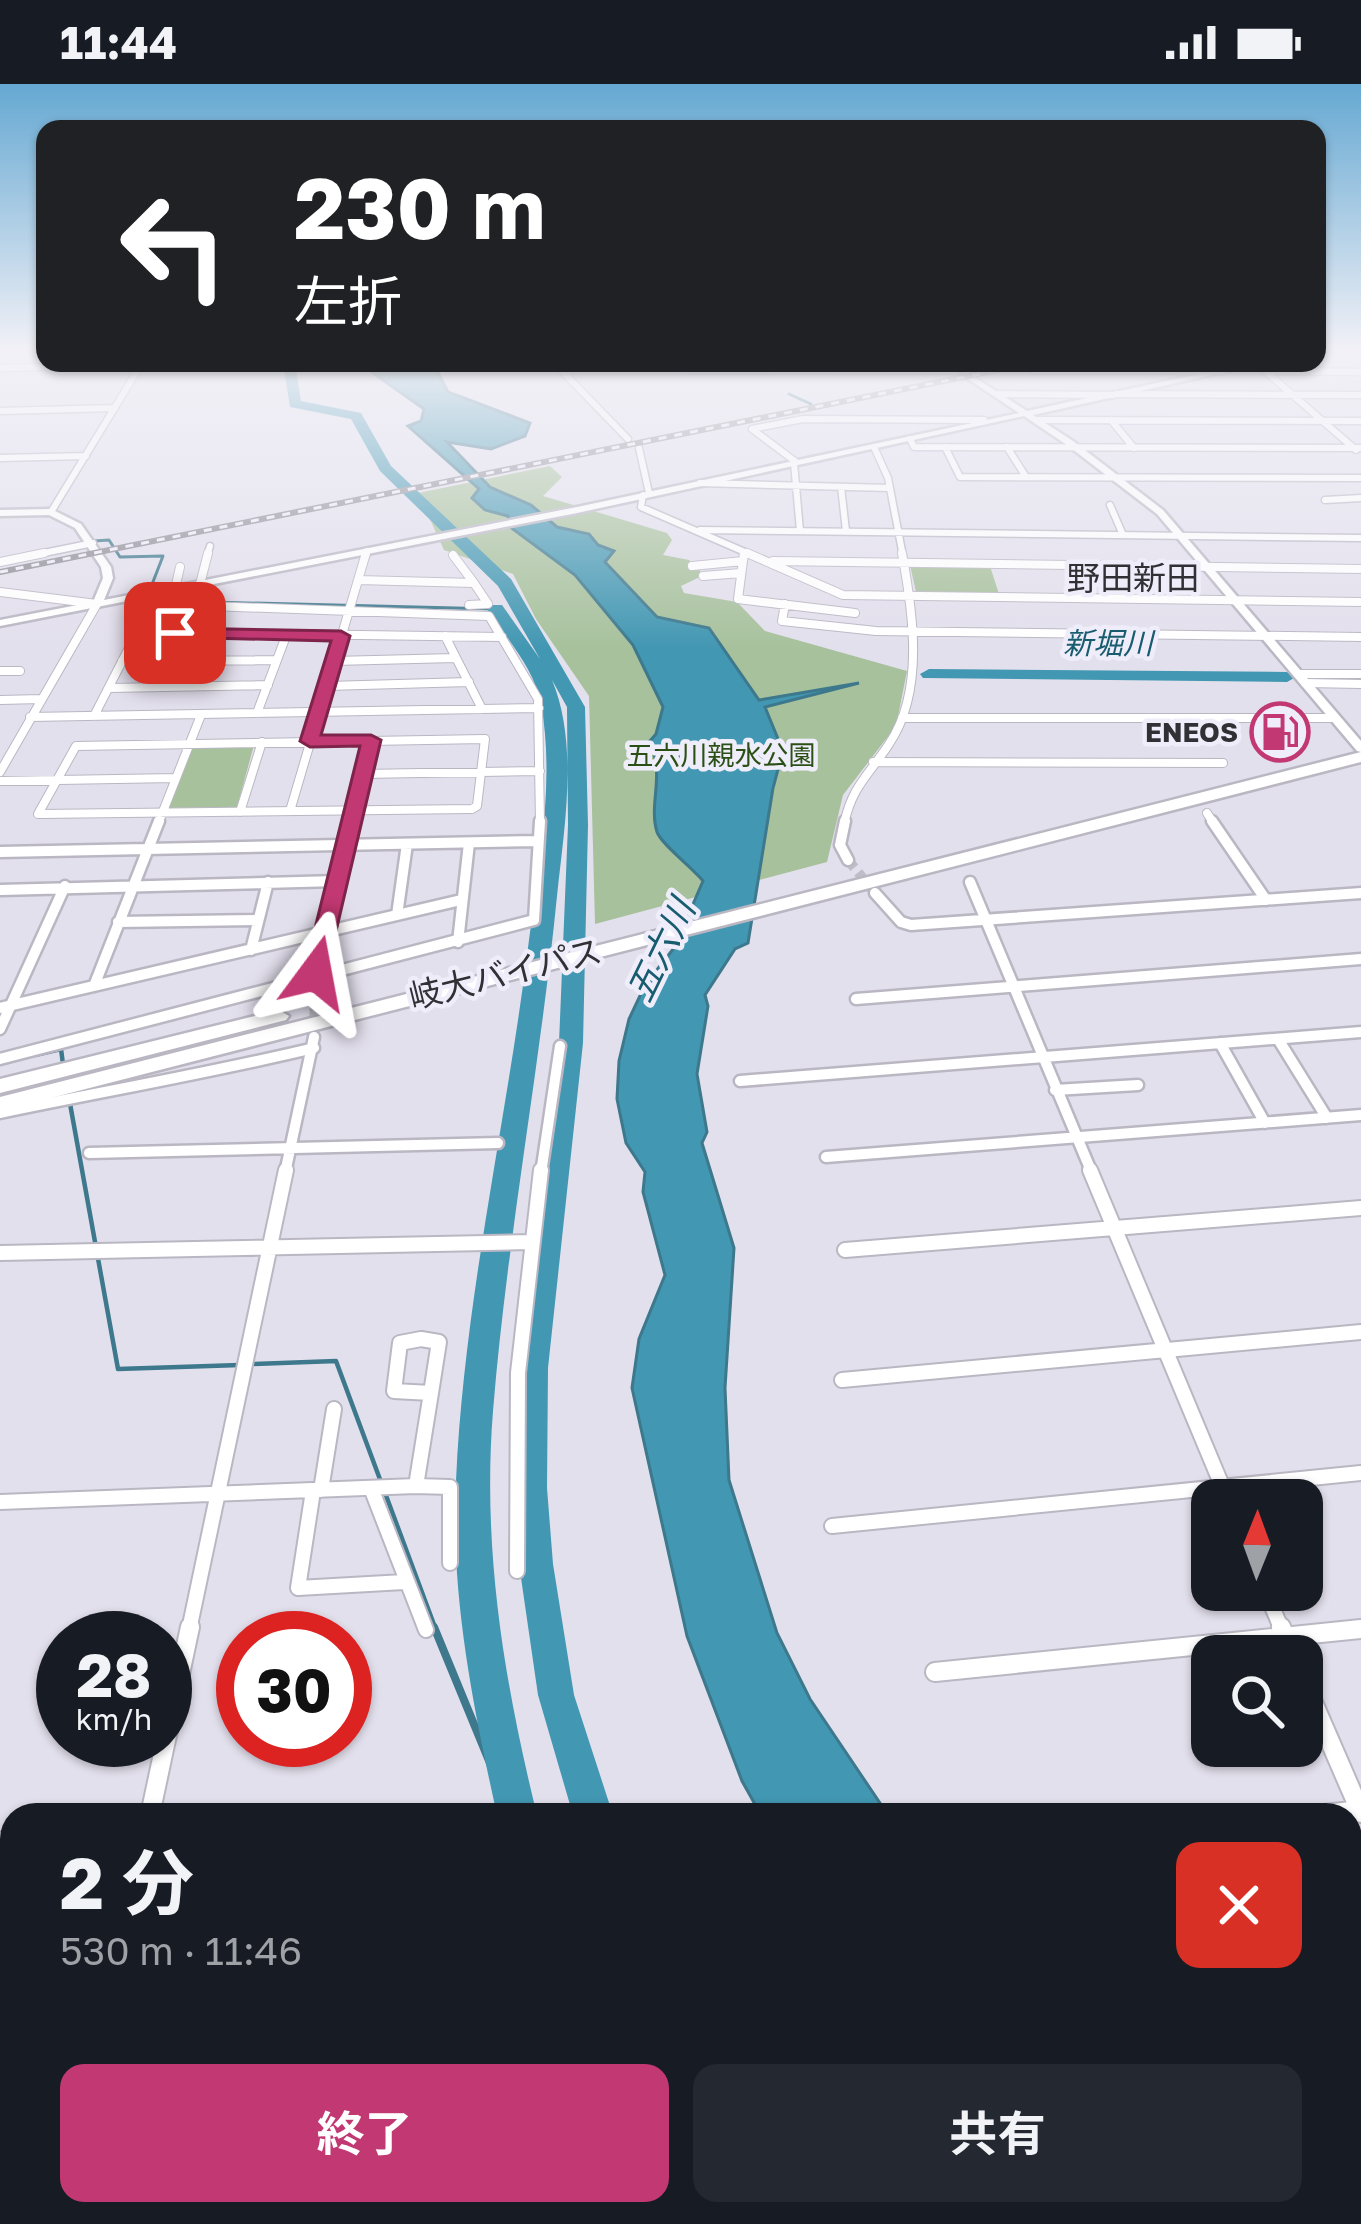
<!DOCTYPE html>
<html lang="ja">
<head>
<meta charset="utf-8">
<style>
  :root { --surface:#171b24; --page:#242831; --text:#f1f3f6; --muted:#9ea1a6; --accent:#c23872 }
  body { margin:0; font-family:"Golos Text","Noto Sans JP",sans-serif; background:var(--page); color:var(--text); height:100vh; display:flex; flex-direction:column; font-size:45px; white-space:nowrap }
  * { box-sizing:border-box; margin:0 }
  p { font-size:39px; color:var(--muted) }
  .icon { flex:none; width:66px; height:66px; fill:none; stroke:currentColor; stroke-width:2; stroke-linecap:round; stroke-linejoin:round }
  .map { position:relative; flex:1; overflow:hidden }
  .panel { position:absolute; left:0px; top:1719px; width:1362px; height:423px; display:flex; flex-direction:column; background:var(--surface); border-radius:36px 36px 0 0; box-shadow:0 3px 9px #0004 }
  .panel>* { flex:none }
  .hud { position:absolute; left:36px; top:36px; width:1290px; height:252px; border-radius:24px; box-shadow:0 3px 9px #0004; background:#202124; color:#fff; overflow:hidden }
  .needle { width:78px; rotate:1deg }
  .controls { position:absolute; left:1191px; top:1395px; display:grid; gap:24px }
  .controls a { display:grid; place-items:center; width:132px; height:132px; border-radius:24px; background:var(--surface); box-shadow:0 3px 9px #0004; font-size:60px }
  .speed { position:absolute; left:36px; top:1527px; display:flex; gap:24px; font-size:60px; font-weight:700; text-align:center }
  .speed>* { display:grid; place-content:center; width:156px; height:156px; border-radius:50%; background:var(--surface); box-shadow:0 3px 9px #0004; line-height:1 }
  .speed small { font-size:30px; font-weight:400 }
  .speed .limit { border:18px solid #d22; background:#fff; color:#111 }
  .pin { position:absolute; display:grid; place-items:center; width:102px; height:102px; color:#fff; margin:-51px; border-radius:24px; box-shadow:0 6px 18px #0006 }
  .me { position:absolute; width:132px; margin:-66px; rotate:13deg; stroke-linejoin:round; filter:drop-shadow(0 0 9px #0008) }
  .turn { display:flex; align-items:center; gap:42px; height:252px; padding:0 60px; font-size:54px }
  .turn .icon { width:156px; height:156px; stroke-width:2.5 }
  .turn b { display:block; font-size:84px; line-height:102px }
  .round { display:grid; place-items:center; flex:none; width:126px; height:126px; border-radius:24px; background:var(--page) }
  .overview { display:flex; align-items:center; justify-content:space-between; height:204px; padding:0 60px }
  h1 { font-size:72px; font-weight:700; line-height:90px }
  .action { display:flex; gap:24px; margin-top:auto; padding:24px 60px }
  .action a { flex:1; height:138px; border-radius:24px; background:var(--accent); color:#fff; font-size:48px; font-weight:700; line-height:138px; text-align:center }
  .action a+a { background:var(--page); color:var(--text) }
  .status { display:flex; justify-content:space-between; align-items:center; height:84px; padding:0 60px; background:var(--surface); direction:ltr }
  .status svg { height:33px; fill:currentColor }
  .map>svg:first-child { display:block }
  .green { fill:#a7c19c }
  .water { fill:#4297b2; stroke:#3d788c; stroke-width:3 }
  .lines { fill:none; stroke-linecap:round; stroke-linejoin:round }
  .stream-far2 { stroke:#3d788c; stroke-width:3 }
  .stream-far1 { stroke:#3d788c; stroke-width:4.5 }
  .stream { stroke:#3d788c; stroke-width:8 }
  .river { fill:#4297b2; fill-rule:evenodd }
  .minor-tunnel { stroke:#bfbdc8; stroke-width:10; stroke-dasharray:10 6; stroke-linecap:butt }
  .minor-far4-casing { stroke:#bab7c3; stroke-width:9 }
  .minor-far3-casing { stroke:#bab7c3; stroke-width:10 }
  .minor-far2-casing { stroke:#bab7c3; stroke-width:15 }
  .minor-far1-casing { stroke:#bab7c3; stroke-width:18 }
  .minor-casing { stroke:#bab7c3; stroke-width:22 }
  .tertiary-casing { stroke:#bab7c3; stroke-width:5 }
  .trunk-casing { stroke:#bab7c3; stroke-width:5 }
  .minor-far4 { stroke:#fff; stroke-width:6 }
  .minor-far3 { stroke:#fff; stroke-width:8 }
  .minor-far2 { stroke:#fff; stroke-width:10 }
  .minor-far1 { stroke:#fff; stroke-width:14 }
  .minor { stroke:#fff; stroke-width:18 }
  .tertiary { fill:#fff; fill-rule:evenodd }
  .trunk { fill:#fff; fill-rule:evenodd }
  .rail-casing { stroke:#908e98; stroke-width:6 }
  .rail { stroke:#f0edfa; stroke-width:3; stroke-dasharray:8; stroke-linecap:butt }
  .route { fill:#c23872; stroke:#7e244a; stroke-width:3 }
  .labels { text-anchor:middle; dominant-baseline:central; stroke-width:9; stroke-linejoin:round; paint-order:stroke }
  .far-poi-label { font-size:27px; font-weight:bold; fill:#313035; stroke:#f0edfa; text-anchor:end }
  .far-park-label { font-size:27px; fill:#2b5016; stroke:#f0edfa }
  .far-water-label { font-size:30px; font-style:italic; fill:#175c6f; stroke:#f0edfa }
  .far-quarter-label { font-size:33px; fill:#313035; stroke:#f0edfa }
  .street-label { font-size:33px; fill:#313035; stroke:#f0edfa }
  .water-label { font-size:36px; font-style:italic; fill:#175c6f; stroke:#f0edfa }
</style>
</head>
<body>
<div class="status"><b>11:44</b><svg viewBox="0 0 49 12"><path d="M0 12V9h3v3zM5 12V6h3v6zM10 12V3h3v9zM15 12V0h3v12zM26 1h20v11H26zM47 4h2v5h-2z"/></svg></div>
<div class="map">
<svg width="1361" height="2140" viewBox="0 0 1361 2140">
  <rect width="100%" height="100%" fill="#e3e0ed"/>
  <path class="green" d="M 550,382 L 562,393 L 543,412 L 667,449 L 672,456 L 663,471 L 689,476 L 704,491 L 681,502 L 684,509 L 737,518 L 765,547 L 907,587 L 896,642 L 843,711 L 827,778 L 595,840 L 589,612 L 536,535 L 513,490 L 444,466 L 418,409 Z
    M 910,481 L 990,482 L 999,510 L 916,508 Z
    M 254,661 L 237,723 L 168,724 L 192,664 Z"/>
  <path class="water" d="M 359,279 L 440,279 L 436,285 L 448,308 L 530,339 L 525,352 L 491,365 L 447,358 L 490,403 L 531,421 L 557,443 L 589,450 L 598,461 L 614,467 L 605,478 L 657,533 L 709,544 L 759,616 L 859,599 L 765,623 L 783,667 L 773,704 L 748,859 L 735,865 L 705,911 L 708,922 L 697,990 L 707,1048 L 702,1059 L 734,1164 L 725,1304 L 729,1396 L 777,1549 L 810,1615 L 888,1731 L 761,1731 L 742,1697 L 687,1552 L 632,1304 L 639,1255 L 665,1191 L 643,1108 L 645,1088 L 626,1059 L 617,1015 L 619,977 L 629,935 L 645,901 L 674,864 L 703,797 C 694,785 661,760 657,748 C 648,720 666,689 649,658 L 656,650 L 663,623 L 633,561 L 575,491 L 510,443 L 508,432 L 485,426 L 472,414 L 479,405 L 408,342 L 421,337 L 424,325 Z"/>
  <g class="lines">
    <path class="stream-far2" d="M 789,310 L 811,320
      M 94,457 L 109,456 L 120,473 L 163,472 L 151,503 L 169,517 L 496,525"/>
    <path class="stream-far1" d="M 35,971 L 61,965 L 63,980
      M 67,1003 L 118,1285 L 240,1281
      M 251,1280 L 336,1277 L 436,1546"/>
    <path class="stream" d="M 434,1543 L 492,1684 L 506,1680"/>
    <path class="river" d="M 283,279 L 295,279 L 301,317 L 361,329 L 391,382 L 511,495 L 585,623 L 588,741 L 583,959 L 548,1284 L 547,1404 L 553,1480 L 574,1611 L 613,1731 L 573,1731 L 538,1611 L 519,1480 L 513,1404 L 518,1284 L 559,959 L 568,741 L 567,623 L 552,596 C 579,661 564,745 557,812 C 540,984 507,1154 493,1327 C 482,1465 504,1597 537,1731 L 497,1731 C 473,1622 450,1510 456,1397 C 464,1215 507,1036 529,856 C 539,779 555,696 541,620 C 534,584 507,555 487,525 L 490,521 L 502,521 L 540,575 L 498,502 L 380,387 L 351,335 L 290,323 Z
      M 929,585 L 1287,588 L 1296,593 L 1287,598 L 923,594 L 920,590 Z
      M 1308,590 L 1361,590 L 1361,600 L 1314,599 L 1308,598 Z
      M 633,2130 L 679,2130 L 683,2140 L 637,2140 Z
      M 753,2130 L 799,2130 L 803,2140 L 757,2140 Z"/>
    <path class="minor-tunnel" d="M 848,776 L 875,809
      M 314,949 L 315,908"/>
    <defs>
      <path id="minor-far4" d="M 1256,279 L 1356,366
        M 0,284 L 141,281
        M 561,286 L 956,287
        M 561,286 L 628,355
        M 1034,287 L 1223,287
        M 1267,287 L 1361,288
        M 999,310 L 1113,311
        M 1116,310 L 1361,311
        M 0,327 L 115,324
        M 1036,336 L 1361,337
        M 1111,336 L 1134,364
        M 910,355 L 914,363 L 1361,364
        M 874,363 L 888,394 L 903,472
        M 945,363 L 960,393 L 1361,394
        M 1007,363 L 1026,393
        M 639,364 L 649,409
        M 0,374 L 86,372
        M 796,378 L 752,345 L 803,335 L 984,336
        M 794,379 L 800,447
        M 700,399 L 890,404
        M 841,403 L 846,447
        M 643,411 L 641,423 L 754,472
        M 1325,416 L 1361,414
        M 1110,421 L 1123,451
        M 51,428 L 142,279
        M 700,446 L 1361,454
        M 29,472 L 93,459
        M 207,472 L 210,462
        M 366,472 L 367,467"/>
      <path id="minor-far3" d="M 744,469 L 738,515 L 855,529
        M 747,469 L 843,511 L 1361,518
        M 453,471 L 474,499
        M 773,477 L 1361,485
        M 0,478 L 44,469
        M 692,482 L 743,477
        M 703,492 L 741,489
        M 358,496 L 474,499 L 488,520 L 469,521
        M 200,500 L 208,469
        M 175,505 L 180,483
        M 0,508 L 97,520 L 0,688
        M 154,520 L 489,532 L 538,615 L 540,740
        M 785,520 L 782,537 L 876,547 L 1361,553
        M 137,548 L 502,553
        M 445,552 L 482,625
        M 122,577 L 277,576
        M 334,577 L 455,574
        M 0,587 L 20,587
        M 1298,590 L 1361,590
        M 1305,599 L 1361,600
        M 327,602 L 469,598
        M 109,604 L 268,601
        M 0,616 L 41,615
        M 257,629 L 286,552
        M 94,632 L 153,517
        M 30,633 L 539,624
        M 902,634 L 1334,634
        M 485,655 L 477,722 L 472,725 L 38,730 L 76,662 Z
        M 873,678 L 1223,679
        M 362,690 L 540,687
        M 0,697 L 175,694
        M 290,727 L 366,469
        M 240,728 L 262,658
        M 1207,729 L 1214,740
        M 158,740 L 201,631
        M 353,740 L 372,656
        M 844,740 C 852,702 869,691 889,660 C 925,607 913,528 902,469"/>
      <path id="minor-far2" d="M 845,737 L 840,761 L 848,776
        M 1212,737 L 1266,816
        M 0,768 L 537,757
        M 970,798 L 1092,1089
        M 0,806 L 337,797
        M 875,809 L 901,838 L 911,841 L 1361,809
        M 397,831 L 407,760
        M 118,838 L 257,836
        M 458,858 L 469,759
        M 251,866 L 268,798
        M 94,902 L 159,737
        M 315,908 L 354,737
        M 856,915 L 1361,875
        M 0,924 L 461,816
        M 0,945 L 65,802
        M 1278,955 L 1327,1034
        M 1220,959 L 1265,1039
        M 0,975 L 534,836 L 540,737
        M 740,997 L 1361,948
        M 1055,1006 L 1138,1001
        M 0,1029 C 105,1007 210,989 314,964
        M 89,1069 L 498,1059
        M 826,1073 L 1361,1031
        M 285,1089 L 314,953
        M 541,1089 L 560,962"/>
      <path id="minor-far1" d="M 1090,1086 L 1228,1416
        M 845,1166 L 1361,1124
        M 0,1169 L 531,1158
        M 421,1255 L 439,1258 L 431,1309 L 394,1307 L 400,1259 Z
        M 842,1296 L 1361,1248
        M 431,1309 L 416,1402 L 450,1403 L 450,1479
        M 371,1404 L 426,1546
        M 321,1406 L 334,1325
        M 313,1407 L 298,1504 L 404,1498
        M 0,1418 L 416,1402
        M 832,1442 L 1361,1389
        M 517,1487 L 518,1289 L 541,1086
        M 1265,1506 L 1282,1546
        M 189,1546 L 286,1086
        M 1353,1546 L 1361,1545"/>
      <path id="minor" d="M 1281,1543 L 1293,1572
        M 935,1588 L 1361,1545
        M 1302,1593 L 1361,1729
        M 150,1731 L 190,1543
        M 1316,1731 L 1361,1726
        M 0,1757 L 12,1757
        M 61,2140 L 63,2130"/>
      <path id="tertiary" d="M 1317,265 L 1331,265 L 1317,269 Z
        M 939,279 L 949,279 L 962,287 L 955,289 Z
        M 1250,279 L 1265,279 L 1033,331 L 1073,357 L 1163,426 L 1361,657 L 1361,668 L 1357,667 L 1157,430 L 1067,361 L 1024,332 L 577,429 L 0,542 L 0,536 L 93,518 L 103,494 L 101,483 L 75,444 L 49,431 L 0,432 L 0,426 L 51,425 L 81,440 L 111,483 L 113,494 L 104,516 L 577,423 L 1019,329 L 968,295 L 971,291 L 1027,327 Z"/>
      <path id="trunk" d="M 1361,668 L 1361,678 L 0,1027 L 0,1013 Z
        M 279,926 L 289,932 L 286,936 L 0,1009 L 0,995 Z"/>
    </defs>
    <use href="#minor-far4" class="minor-far4-casing"/>
    <use href="#minor-far3" class="minor-far3-casing"/>
    <use href="#minor-far2" class="minor-far2-casing"/>
    <use href="#minor-far1" class="minor-far1-casing"/>
    <use href="#minor" class="minor-casing"/>
    <use href="#tertiary" class="tertiary-casing"/>
    <use href="#trunk" class="trunk-casing"/>
    <use href="#minor-far4" class="minor-far4"/>
    <use href="#minor-far3" class="minor-far3"/>
    <use href="#minor-far2" class="minor-far2"/>
    <use href="#minor-far1" class="minor-far1"/>
    <use href="#minor" class="minor"/>
    <use href="#tertiary" class="tertiary"/>
    <use href="#trunk" class="trunk"/>
    <defs>
      <path id="rail" d="M 0,488 L 1033,279"/>
    </defs>
    <use href="#rail" class="rail-casing"/>
    <use href="#rail" class="rail"/>
  </g>
  <linearGradient id="sky" x2="0" y2="1"><stop stop-color="#65a8d2"/><stop offset="0.47" stop-color="#f2f1f7"/><stop offset="1" stop-color="#f2f1f7" stop-opacity="0"/></linearGradient>
  <rect width="1361" height="565" fill="url(#sky)"/>
  <path class="route" d="M 175,544 L 341,547 L 350,552 L 321,651 L 371,651 L 381,656 L 325,894 L 308,894 L 304,889 L 360,662 L 310,663 L 300,657 L 331,557 L 168,553 L 168,545 Z"/>
  <defs>
    <symbol id="fuel-ring" viewBox="-11 -11 22 22"><circle r="9.5" fill="#f0edfa" stroke="#c23872" stroke-width="1.5"/><path d="M-5.5-6h7V0h2V4h1.3V-2.5L3-4.5l.8-.8L6-3V5H2.5V1h-1V6h-7ZM-4.2-4.7v3.2H.2V-4.7Z" fill="#c23872"/></symbol>
  </defs>
  <g fill-rule="evenodd">
    <use href="#fuel-ring" x="1247" y="615" width="66" height="66"/>
  </g>
  <g class="labels">
    <g class="far-poi-label">
      <text x="1238" y="648">ENEOS</text>
    </g>
    <g class="far-park-label">
      <text x="721" y="671">五六川親水公園</text>
    </g>
    <g class="far-water-label">
      <text x="1108" y="559">新堀川</text>
    </g>
    <g class="far-quarter-label">
      <text x="1133" y="493">野田新田</text>
    </g>
    <g class="street-label">
      <text transform="translate(505 889) rotate(-14)">岐大バイパス</text>
    </g>
    <g class="water-label">
      <text transform="translate(660 866) rotate(-64)">五六川</text>
    </g>
  </g>
</svg>
<div class="controls">
<a><svg class="needle" viewBox="-14 -14 28 28"><path d="M0-13l5 13h-10z" fill="#e53935"/><path d="M0 13l5-13h-10z" fill="#9ea1a6"/></svg></a>
<a><svg class="icon" aria-label="search" viewBox="0 0 24 24"><circle cx="10" cy="10" r="6"/><path d="M15 15l6 6"/></svg></a>
</div>
<div class="speed"><div>28<small>km/h</small></div><div class="limit">30</div></div>
<div class="pin" style="left:175px;top:549px;background:#d93025"><svg class="icon" aria-label="arrive" viewBox="0 0 24 24"><path d="M6 21V4h12l-3 4 3 4H6"/></svg></div>
<svg class="me" style="left:316px;top:889px" viewBox="-20 -20 40 40"><path d="M0-17L14 15 0 8-14 15z" fill="#c23872" stroke="#fff" stroke-width="4"/></svg>
<div class="hud">
<div class="turn"><svg class="icon" aria-label="left" viewBox="0 0 24 24"><path d="M17 20v-9H6M10 6l-5 5 5 5"/></svg><div><b>230 m</b>左折</div></div>
</div>
<section class="panel">
<div class="overview"><div><h1>2 分</h1><p>530 m · 11:46</p></div><a class="round" style="background:#d93025;color:#fff"><svg class="icon" aria-label="close" viewBox="0 0 24 24"><path d="M6 6l12 12M18 6L6 18"/></svg></a></div>
<div class="action"><a>終了</a><a>共有</a></div>
</section>
</div>
</body>
</html>
